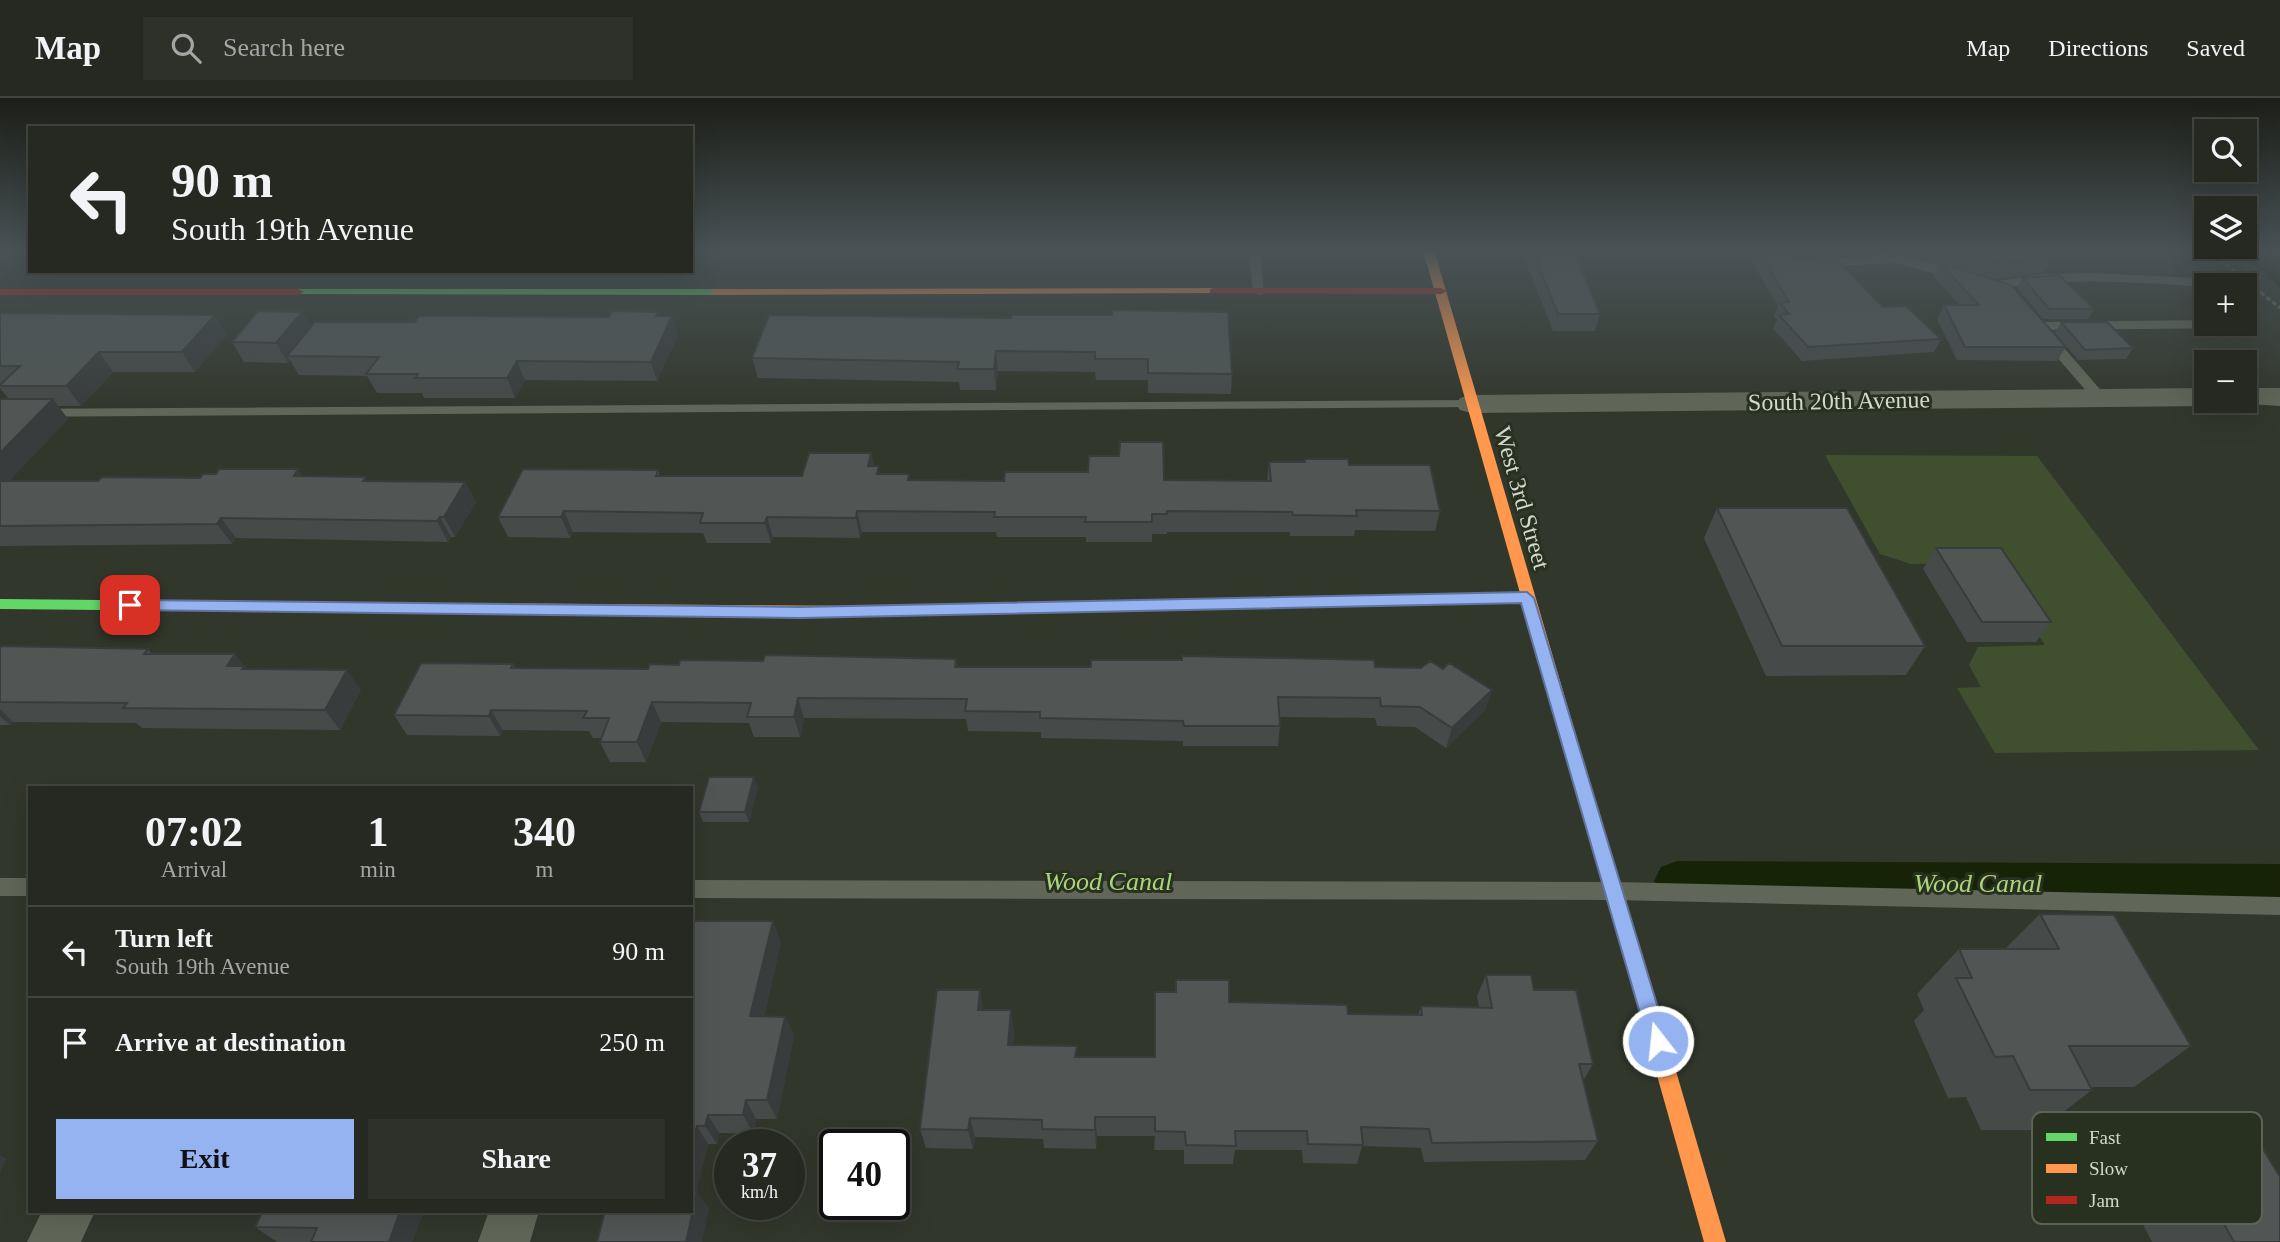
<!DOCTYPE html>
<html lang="en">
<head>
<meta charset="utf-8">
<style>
  :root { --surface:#262921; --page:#2e312a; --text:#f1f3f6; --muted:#a4a6a5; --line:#42453f; --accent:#95b2f1 }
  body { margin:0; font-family:"Times New Roman",serif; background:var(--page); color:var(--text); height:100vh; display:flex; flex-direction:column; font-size:26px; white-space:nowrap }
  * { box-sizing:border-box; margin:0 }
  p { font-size:23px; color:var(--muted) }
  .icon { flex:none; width:38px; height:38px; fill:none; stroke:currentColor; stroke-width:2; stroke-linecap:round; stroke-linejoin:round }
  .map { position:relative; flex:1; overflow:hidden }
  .drawer { position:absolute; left:28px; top:688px; width:665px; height:427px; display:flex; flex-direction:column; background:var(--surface); border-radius:0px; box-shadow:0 7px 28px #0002,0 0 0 2px var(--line) }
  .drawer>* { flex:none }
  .hud { position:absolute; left:28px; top:28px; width:665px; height:147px; border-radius:0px; box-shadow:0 7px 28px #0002,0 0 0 2px var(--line); background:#262921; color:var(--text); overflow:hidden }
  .fabs { position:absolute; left:2194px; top:21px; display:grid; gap:14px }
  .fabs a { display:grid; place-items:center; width:63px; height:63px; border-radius:0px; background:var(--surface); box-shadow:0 7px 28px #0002,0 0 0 2px var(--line); font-size:35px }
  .speed { position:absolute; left:714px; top:1031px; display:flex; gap:14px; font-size:35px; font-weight:700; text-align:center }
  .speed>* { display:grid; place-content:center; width:91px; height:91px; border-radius:50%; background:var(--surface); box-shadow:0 7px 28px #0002,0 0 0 2px var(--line); line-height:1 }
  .speed small { font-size:18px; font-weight:400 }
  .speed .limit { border:4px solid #111; border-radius:10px; background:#fff; color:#111 }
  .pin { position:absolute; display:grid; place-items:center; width:60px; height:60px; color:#fff; margin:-30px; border-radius:14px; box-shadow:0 4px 10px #0006 }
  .me { position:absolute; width:77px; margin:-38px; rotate:344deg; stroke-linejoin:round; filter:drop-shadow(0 0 5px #0008) }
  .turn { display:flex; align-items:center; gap:24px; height:147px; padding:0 28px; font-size:32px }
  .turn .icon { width:91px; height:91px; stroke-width:2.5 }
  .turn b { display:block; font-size:49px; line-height:60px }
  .eta { display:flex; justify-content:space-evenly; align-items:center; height:119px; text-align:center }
  .eta b { font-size:42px; font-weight:600; line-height:49px }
  .cta { display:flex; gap:14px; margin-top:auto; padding:14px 28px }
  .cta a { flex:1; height:80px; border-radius:0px; background:var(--accent); color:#111; font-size:28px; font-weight:600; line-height:80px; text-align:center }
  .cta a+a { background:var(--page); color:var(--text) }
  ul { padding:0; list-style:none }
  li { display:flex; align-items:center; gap:21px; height:91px; padding:0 28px; border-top:2px solid var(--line) }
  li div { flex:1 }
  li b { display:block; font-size:26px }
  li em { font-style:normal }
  header { display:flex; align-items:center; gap:42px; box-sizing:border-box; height:98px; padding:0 35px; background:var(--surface); border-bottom:2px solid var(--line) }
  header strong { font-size:33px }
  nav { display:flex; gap:38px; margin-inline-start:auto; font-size:24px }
  .search { width:490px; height:63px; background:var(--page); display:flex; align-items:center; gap:18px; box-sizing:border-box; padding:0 24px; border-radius:0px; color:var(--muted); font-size:26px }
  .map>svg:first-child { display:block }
  .green { fill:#40502f }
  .water { fill:#172306 }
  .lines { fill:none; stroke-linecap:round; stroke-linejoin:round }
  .canal { fill:#172306; fill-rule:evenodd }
  .path { stroke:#656b5f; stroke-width:3.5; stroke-dasharray:5 2.5; stroke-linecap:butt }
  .lane { fill:#606758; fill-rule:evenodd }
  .street { fill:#606758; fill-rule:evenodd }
  .fast { fill:#63d668; fill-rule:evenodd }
  .slow { fill:#ff974d; fill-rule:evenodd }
  .jam { fill:#b3261e; fill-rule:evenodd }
  .wall { fill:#464a49 }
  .shaded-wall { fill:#393c3c }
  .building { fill:#515655; stroke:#393c3c; stroke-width:2 }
  .route { fill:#95b2f1; stroke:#61749d; stroke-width:2 }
  .labels { text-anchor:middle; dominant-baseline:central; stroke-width:6; stroke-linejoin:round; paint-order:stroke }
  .street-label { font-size:24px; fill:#d2d8cd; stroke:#28311f }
  .water-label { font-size:26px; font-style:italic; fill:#aad47b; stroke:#28311f }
  .key { fill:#28311f; stroke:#5b6353; stroke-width:2 }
  .key-label { font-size:19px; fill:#d2d8cd }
</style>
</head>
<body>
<header>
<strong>Map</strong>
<div class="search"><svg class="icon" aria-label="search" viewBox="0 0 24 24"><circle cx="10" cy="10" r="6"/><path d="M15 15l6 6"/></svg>Search here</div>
<nav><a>Map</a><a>Directions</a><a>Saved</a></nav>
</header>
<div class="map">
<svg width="2280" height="1144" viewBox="0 0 2280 1144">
  <rect width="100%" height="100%" fill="#32372c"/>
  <path class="green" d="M 1825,357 L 2037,358 L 2259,652 L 1995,655 L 1957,590 L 1981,589 L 1969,567 L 1978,549 L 2045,547 L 1989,465 L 1911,466 L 1880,456 Z"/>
  <path class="water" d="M 2234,152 L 2280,152 L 2280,189 Z"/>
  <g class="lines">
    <path class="canal" d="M 1677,763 L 2280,766 L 2280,806 L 1677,803 L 1661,797 L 1654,783 L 1661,769 Z"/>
    <path class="path" d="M 2208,152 L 2280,210"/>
    <path class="lane" d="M 1248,152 L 1260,152 L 1264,196 L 1259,197 L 1253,193 Z
      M 1872,152 C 1885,152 1955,170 1965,178 L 1959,182 L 1895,165 L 1815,169 L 1809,165 L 1815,161 L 1880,158 Z
      M 2093,175 L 2197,180 L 2212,187 L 2207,187 L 2207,193 L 2194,188 C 2126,184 2058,179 1990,192 L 1984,188 L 1985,185 L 2041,176 Z
      M 2207,222 L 2207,226 L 2245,226 L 2238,230 L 2038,232 L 2031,228 L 2038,224 Z
      M 2047,235 L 2052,236 L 2105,297 L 2105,303 L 2095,303 L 2042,242 L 2040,239 Z
      M 1471,302 L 1478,306 L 1476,309 L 0,319 L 0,311 Z
      M 0,780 L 30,780 L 30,798 L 0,798 Z
      M 691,782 L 1615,784 L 2280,799 L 2280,817 L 1615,802 L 691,800 Z"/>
    <path class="street" d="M 2207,290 L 2207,303 L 2219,303 L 2217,305 L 2207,308 L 1471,315 L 1460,312 L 1456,306 L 1460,300 L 1471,297 Z
      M 2245,290 L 2280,290 L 2280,308 L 2235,305 L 2233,303 L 2245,303 Z
      M 42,1113 L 95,1113 L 81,1144 L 27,1144 Z
      M 489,1113 L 539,1113 L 530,1144 L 478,1144 Z"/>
    <path class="fast" d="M 298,191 L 715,191 L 721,194 L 715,197 L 294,196 L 294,192 Z
      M 1260,500 L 1268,505 L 1260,510 L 859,518 L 851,513 L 859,508 Z
      M 0,501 L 302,504 L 310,509 L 302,514 L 0,511 Z
      M 1581,675 L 1587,677 L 1589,682 L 1671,956 L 1668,963 L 1661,965 L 1654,963 L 1651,956 L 1573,682 L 1575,677 Z"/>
    <path class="slow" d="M 1423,152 L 1434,152 L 1589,682 L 1587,687 L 1581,689 L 1575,687 L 1573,682 L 1523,505 L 1260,510 L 1252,505 L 1260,500 L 1520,495 Z
      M 1214,190 L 1218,191 L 1218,195 L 715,197 L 709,194 L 715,191 Z
      M 302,504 L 859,508 L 867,513 L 859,518 L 302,514 L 294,509 Z
      M 1661,947 L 1668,949 L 1671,956 L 1726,1144 L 1704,1144 L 1651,956 L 1654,949 Z"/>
    <path class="jam" d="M 1214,190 L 1441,190 L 1447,193 L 1441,196 L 1210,195 L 1210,191 Z
      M 0,191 L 298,191 L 304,194 L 298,197 L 0,197 Z"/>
  </g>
  <path class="wall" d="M 809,152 L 938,152 L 937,156 L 809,155 Z
    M 945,152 L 997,152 L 995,159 L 946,158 Z
    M 1301,152 L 1341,152 L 1341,155 L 1302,155 Z
    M 1521,152 L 1574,152 L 1600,216 L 1595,233 L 1553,233 Z
    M 1745,152 L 1832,152 L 1830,158 L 1883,209 L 1941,241 L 1934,254 L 1802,263 L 1773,230 L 1777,222 L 1774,218 L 1778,208 Z
    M 1910,152 L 2047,152 L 2052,160 L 2043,175 L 1993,181 L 2066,249 L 2057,263 L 1957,262 L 1937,221 L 1944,207 L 1960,207 L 1933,178 L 1939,166 L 1917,160 Z
    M 2023,180 L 2094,211 L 2088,221 L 2043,221 L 2017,190 Z
    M 0,215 L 215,217 L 227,236 L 195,274 L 113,274 L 81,308 L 58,308 L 68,321 L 9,383 L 98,383 L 200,380 L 303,378 L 368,383 L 465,384 L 476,404 L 455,439 L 451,439 L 448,444 L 236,440 L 232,446 L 0,448 L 0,301 L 9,301 L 0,290 Z
    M 660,218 L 678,237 L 657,283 L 525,282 L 515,300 L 424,300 L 422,295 L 377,295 L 367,278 L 299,277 L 290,262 L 288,265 L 244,264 L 232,244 L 310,229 L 415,224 Z
    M 1011,220 L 1232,276 L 1231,296 L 1148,295 L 1148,282 L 1096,282 L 1095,274 L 998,273 L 996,292 L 960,292 L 959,284 L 758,280 L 752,260 Z
    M 2061,224 L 2133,250 L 2126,261 L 2078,262 L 2055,235 Z
    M 871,355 L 874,368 L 880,376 L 910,382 L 1267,383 L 1269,364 L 1304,364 L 1305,361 L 1349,367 L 1440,413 L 1435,433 L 1355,432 L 1354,438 L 1290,438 L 1290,434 L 1167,434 L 1167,436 L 1152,436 L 1152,444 L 1086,444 L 1086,439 L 997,439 L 996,434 L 862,434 L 860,440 L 773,439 L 771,445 L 707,445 L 703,435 L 573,434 L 570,440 L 508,439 L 498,419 L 658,372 L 660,378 L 802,378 Z
    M 1717,410 L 1925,548 L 1906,577 L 1766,578 L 1704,440 Z
    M 1936,450 L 2051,524 L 2036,544 L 1967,544 L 1923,471 Z
    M 0,548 L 148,551 L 152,556 L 244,568 L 247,571 L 361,592 L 340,632 L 142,630 L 136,625 L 13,624 L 10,627 L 0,627 Z
    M 956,561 L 957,569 L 1375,569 L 1443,571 L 1492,592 L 1485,612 L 1446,650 L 1415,629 L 1377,628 L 1375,620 L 1279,619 L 1280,628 L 1278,648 L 1183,648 L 1183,643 L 1041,640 L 1041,634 L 968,633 L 966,621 L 804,620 L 800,639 L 754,639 L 749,625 L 661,624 L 646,664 L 610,664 L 600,644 L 601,640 L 593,640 L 589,633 L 503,632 L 500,638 L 407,637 L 394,617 L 513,566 L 515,570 L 648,571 L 679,567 L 763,563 Z
    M 758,689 L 749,724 L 703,724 L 699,714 Z
    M 2040,816 L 2191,948 L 2134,989 L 2090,989 L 2092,992 L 2040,1032 L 1981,1032 L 1966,999 L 1948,1000 L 1914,923 L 1924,912 L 1917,896 L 1959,851 L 2005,851 Z
    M 691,823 L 781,844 L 764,918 L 785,919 L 794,938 L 777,1021 L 756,1021 L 753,1035 L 719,1035 L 717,1046 L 708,1046 L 696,1094 L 709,1111 L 597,1144 Z
    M 1486,877 L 1534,892 L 1593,966 L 1583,983 L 1598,1043 L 1585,1062 L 1424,1064 L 1421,1050 L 1362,1048 L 1357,1066 L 1303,1065 L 1302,1052 L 1235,1052 L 1233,1066 L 1184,1066 L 1184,1052 L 1154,1052 L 1155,1038 L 1097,1038 L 1096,1051 L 1044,1050 L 1043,1041 L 975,1039 L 973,1051 L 926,1050 L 920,1031 L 983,912 L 1014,933 L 1013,947 L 1078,959 L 1155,959 L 1175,894 L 1176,882 L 1229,904 L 1348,916 L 1418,917 L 1421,908 L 1479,909 L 1477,898 Z
    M 2170,1028 L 2280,1144 L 2152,1144 L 2112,1066 Z
    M 263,1113 L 424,1113 L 412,1144 L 277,1144 L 255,1129 Z"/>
  <path class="shaded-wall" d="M 302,214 L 313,233 L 287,258 L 290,262 L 288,265 L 276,245 Z
    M 215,217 L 227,236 L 195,274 L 182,254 Z
    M 672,218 L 678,237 L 657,283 L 651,264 Z
    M 996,253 L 998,273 L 996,292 L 994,271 Z
    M 99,254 L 113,274 L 81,308 L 66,288 Z
    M 517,263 L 525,282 L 515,300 L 507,280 Z
    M 53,301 L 68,321 L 0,393 L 0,355 Z
    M 871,355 L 875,376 L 868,368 Z
    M 298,371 L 311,392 L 294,378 Z
    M 465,384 L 476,404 L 455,439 L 444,419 Z
    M 564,413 L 573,434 L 570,440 L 561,419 Z
    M 857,413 L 862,434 L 860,440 L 856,420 Z
    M 440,419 L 451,439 L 448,444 L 437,423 Z
    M 767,419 L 773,439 L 771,445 L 765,425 Z
    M 221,420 L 236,440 L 232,446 L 217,426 Z
    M 235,556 L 244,568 L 260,588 L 227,568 Z
    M 347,572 L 361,592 L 340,632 L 325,612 Z
    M 1492,592 L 1485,612 L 1446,650 L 1452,630 Z
    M 798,600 L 804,620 L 800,639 L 794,619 Z
    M 652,604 L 661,624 L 646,664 L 637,644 Z
    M 0,611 L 13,624 L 10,627 L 0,618 Z
    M 491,612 L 503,632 L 500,638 L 489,618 Z
    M 754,679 L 758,689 L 749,724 L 745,714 Z
    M 773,823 L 781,844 L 759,938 L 750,918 Z
    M 980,892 L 984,914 L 978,912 Z
    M 1011,912 L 1014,933 L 1012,967 L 1008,947 Z
    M 785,919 L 794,938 L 777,1021 L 767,1002 Z
    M 746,1002 L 756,1021 L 753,1035 L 743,1017 Z
    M 708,1017 L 719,1035 L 717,1046 L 705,1028 Z
    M 1095,1019 L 1097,1038 L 1096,1051 L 1095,1032 Z
    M 970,1020 L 975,1039 L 973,1051 L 968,1032 Z
    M 697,1028 L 708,1046 L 692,1111 L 691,1048 Z
    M 0,1057 L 7,1061 L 0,1074 Z
    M 697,1094 L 709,1111 L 702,1144 L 686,1144 Z
    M 400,1113 L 424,1113 L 412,1144 L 389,1144 Z"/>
  <path class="building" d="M 1532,152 L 1574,152 L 1600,216 L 1558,216 Z
    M 1758,152 L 1784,152 L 1784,155 L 1792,160 L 1833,158 L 1883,209 L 1906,208 L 1941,241 L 1808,249 L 1779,217 L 1789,216 L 1780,205 L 1789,204 Z
    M 1948,152 L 2047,152 L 2052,160 L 2000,166 Z
    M 1940,165 L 2011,187 L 2066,249 L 1965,249 L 1944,207 L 1979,207 Z
    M 2059,177 L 2094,211 L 2049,211 L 2023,180 Z
    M 1112,212 L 1228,214 L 1232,276 L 1148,275 L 1148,261 L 1095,261 L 1095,254 L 996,253 L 994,271 L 957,271 L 959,264 L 752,260 L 769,217 L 1011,220 L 1012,217 L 1112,217 Z
    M 258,213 L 302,214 L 276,245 L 232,244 Z
    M 612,213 L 658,214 L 656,218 L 672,218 L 651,264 L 517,263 L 507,280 L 415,280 L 418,276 L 366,276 L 379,259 L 287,258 L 315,224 L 415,224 L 419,218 L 441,218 L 609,219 Z
    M 0,215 L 215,217 L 182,254 L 99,254 L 66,288 L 0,288 L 0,287 L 20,268 L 0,268 Z
    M 2061,224 L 2107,224 L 2133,250 L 2085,252 Z
    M 0,301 L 53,301 L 0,355 Z
    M 1120,344 L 1163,344 L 1164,382 L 1271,383 L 1269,364 L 1305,364 L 1305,361 L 1348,361 L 1349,367 L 1430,367 L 1440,413 L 1356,412 L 1357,418 L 1293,417 L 1292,414 L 1167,413 L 1167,416 L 1152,416 L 1152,424 L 1085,424 L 1086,419 L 994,419 L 995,414 L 857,413 L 856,420 L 767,419 L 765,425 L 700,425 L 703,415 L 564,413 L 561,419 L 498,419 L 523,371 L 658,372 L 656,378 L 802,378 L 809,355 L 871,355 L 868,368 L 879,368 L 877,376 L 909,376 L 908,382 L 1004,383 L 1005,374 L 1088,374 L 1089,358 L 1119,358 Z
    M 219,371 L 298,371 L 294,378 L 366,379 L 363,383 L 465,384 L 444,419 L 440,419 L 437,423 L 221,420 L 217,426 L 0,428 L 0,383 L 98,383 L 102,379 L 200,380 L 203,376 L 216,376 Z
    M 1717,410 L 1847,410 L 1925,548 L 1782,548 Z
    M 1936,450 L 2001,450 L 2051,524 L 1982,524 Z
    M 0,548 L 148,551 L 144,556 L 235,556 L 227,568 L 244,568 L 242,571 L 347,572 L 325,612 L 123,610 L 127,605 L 0,604 Z
    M 765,557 L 956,561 L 955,569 L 1091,569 L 1091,562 L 1182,562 L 1182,558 L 1374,562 L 1375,569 L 1421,570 L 1430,563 L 1443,571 L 1449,565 L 1492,592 L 1452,630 L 1420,609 L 1381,608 L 1380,600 L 1278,599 L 1280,628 L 1184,628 L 1183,623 L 1040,620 L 1040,614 L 965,613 L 967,601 L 798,600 L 794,619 L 747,619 L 751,605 L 652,604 L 637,644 L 600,644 L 609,620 L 583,620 L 587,613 L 491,612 L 489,618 L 394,617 L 421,565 L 513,566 L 511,570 L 648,571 L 650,566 L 679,567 L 680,562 L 763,563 Z
    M 709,679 L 754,679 L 745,714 L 699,714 Z
    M 2040,816 L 2114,817 L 2191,948 L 2069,948 L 2092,992 L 2030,992 L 2013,958 L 1995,959 L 1956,880 L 1972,880 L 1959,851 L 2059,851 Z
    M 691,823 L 773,823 L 750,918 L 785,919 L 767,1002 L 746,1002 L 743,1017 L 708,1017 L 705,1028 L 697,1028 L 691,1048 Z
    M 1486,877 L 1531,877 L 1534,892 L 1576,892 L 1593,966 L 1579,966 L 1598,1043 L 1432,1045 L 1429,1031 L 1361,1029 L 1363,1047 L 1308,1046 L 1307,1033 L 1235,1033 L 1236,1048 L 1186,1047 L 1185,1034 L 1155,1033 L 1155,1019 L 1095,1019 L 1095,1032 L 1042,1031 L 1042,1022 L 970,1020 L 968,1032 L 920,1031 L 937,892 L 980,892 L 978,912 L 1011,912 L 1008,947 L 1077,948 L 1075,959 L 1155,959 L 1155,894 L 1176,894 L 1176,882 L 1229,882 L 1229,904 L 1347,907 L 1348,916 L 1422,917 L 1421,908 L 1492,910 Z
    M 2248,1026 L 2280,1079 L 2280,1144 L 2234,1144 L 2170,1028 Z
    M 691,1094 L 697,1094 L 686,1144 L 597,1144 L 605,1113 L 691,1113 Z
    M 263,1113 L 400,1113 L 389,1144 L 311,1144 L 317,1130 L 255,1129 Z"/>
  <linearGradient id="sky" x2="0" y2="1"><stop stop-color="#1c1e18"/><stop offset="0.49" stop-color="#495356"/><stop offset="1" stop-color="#495356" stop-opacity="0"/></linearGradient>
  <rect width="2280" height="312" fill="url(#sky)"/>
  <path class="route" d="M 1527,494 L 1534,500 L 1668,943 L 1665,950 L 1658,952 L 1650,950 L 1648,943 L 1521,505 L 800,520 L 130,512 L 122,507 L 130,502 L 800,509 Z"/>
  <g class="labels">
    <g class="street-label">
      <text transform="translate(1839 303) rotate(-1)">South 20th Avenue</text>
      <text transform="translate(1522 400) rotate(74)">West 3rd Street</text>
    </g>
    <g class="water-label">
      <text x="1108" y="783">Wood Canal</text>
      <text x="1978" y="785">Wood Canal</text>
    </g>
  </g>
  <rect x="2032" y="1014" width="230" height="112" rx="10" class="key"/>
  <rect x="2046" y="1035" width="31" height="8" fill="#63d668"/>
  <rect x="2046" y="1066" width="31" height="9" fill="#ff974d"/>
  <rect x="2046" y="1098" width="31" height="8" fill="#b3261e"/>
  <g class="key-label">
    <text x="2089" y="1046">Fast</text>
    <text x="2089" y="1077">Slow</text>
    <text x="2089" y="1109">Jam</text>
  </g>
</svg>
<div class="fabs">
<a><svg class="icon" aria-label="search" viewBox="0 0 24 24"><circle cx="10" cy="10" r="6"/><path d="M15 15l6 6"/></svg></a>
<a><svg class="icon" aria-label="layers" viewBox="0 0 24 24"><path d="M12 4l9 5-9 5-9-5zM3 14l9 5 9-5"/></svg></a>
<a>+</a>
<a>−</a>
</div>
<div class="speed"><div>37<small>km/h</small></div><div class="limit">40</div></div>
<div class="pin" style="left:130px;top:507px;background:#d93025"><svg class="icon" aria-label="arrive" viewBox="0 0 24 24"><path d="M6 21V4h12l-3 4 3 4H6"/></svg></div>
<svg class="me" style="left:1658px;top:943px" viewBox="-20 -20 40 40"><circle r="17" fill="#95b2f1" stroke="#fff" stroke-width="3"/><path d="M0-11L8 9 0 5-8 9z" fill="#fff"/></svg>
<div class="hud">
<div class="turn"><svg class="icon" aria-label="left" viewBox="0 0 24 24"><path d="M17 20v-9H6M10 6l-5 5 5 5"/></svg><div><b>90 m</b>South 19th Avenue</div></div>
</div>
<section class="drawer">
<div class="eta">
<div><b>07:02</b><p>Arrival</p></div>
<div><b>1</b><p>min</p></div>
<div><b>340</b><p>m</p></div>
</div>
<ul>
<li><svg class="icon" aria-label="left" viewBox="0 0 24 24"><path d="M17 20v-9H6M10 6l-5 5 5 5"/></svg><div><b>Turn left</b><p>South 19th Avenue</p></div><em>90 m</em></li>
<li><svg class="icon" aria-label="arrive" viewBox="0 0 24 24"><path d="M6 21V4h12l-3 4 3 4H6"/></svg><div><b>Arrive at destination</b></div><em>250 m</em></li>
</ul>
<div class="cta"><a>Exit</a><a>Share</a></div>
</section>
</div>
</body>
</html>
